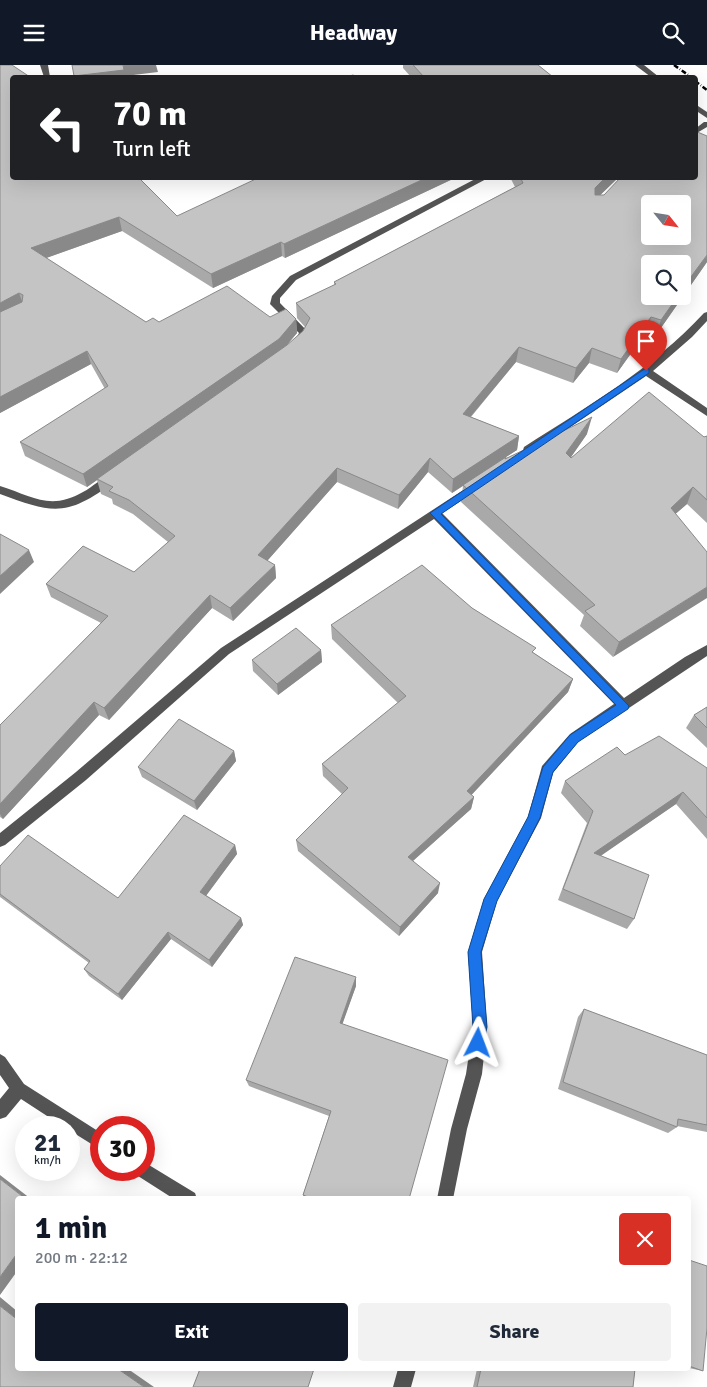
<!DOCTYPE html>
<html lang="en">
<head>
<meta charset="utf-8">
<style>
  :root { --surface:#fff; --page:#f2f2f3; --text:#1f2937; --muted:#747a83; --accent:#111827 }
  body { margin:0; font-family:Signika,sans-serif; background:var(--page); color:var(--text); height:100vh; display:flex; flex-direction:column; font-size:19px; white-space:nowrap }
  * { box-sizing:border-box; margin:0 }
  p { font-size:16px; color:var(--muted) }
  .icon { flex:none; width:28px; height:28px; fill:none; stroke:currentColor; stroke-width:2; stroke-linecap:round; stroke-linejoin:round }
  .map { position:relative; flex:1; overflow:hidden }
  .side { position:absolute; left:15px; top:1131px; width:676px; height:175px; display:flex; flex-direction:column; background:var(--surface); border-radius:5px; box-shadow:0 5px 20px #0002 }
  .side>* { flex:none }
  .top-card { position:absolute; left:10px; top:10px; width:688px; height:105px; border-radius:5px; box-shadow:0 5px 20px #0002; background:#202124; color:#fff; overflow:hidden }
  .needle { width:32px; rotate:120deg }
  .tools { position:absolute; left:641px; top:130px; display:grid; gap:10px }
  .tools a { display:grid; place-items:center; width:50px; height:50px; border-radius:5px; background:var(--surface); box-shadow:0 5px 20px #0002; font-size:25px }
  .speed { position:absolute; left:15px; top:1051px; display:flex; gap:10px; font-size:25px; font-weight:700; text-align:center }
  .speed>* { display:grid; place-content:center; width:65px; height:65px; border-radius:50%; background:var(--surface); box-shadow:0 5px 20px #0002; line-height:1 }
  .speed small { font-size:12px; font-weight:400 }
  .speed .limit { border:8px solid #d22; background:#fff; color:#111 }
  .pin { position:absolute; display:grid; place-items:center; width:42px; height:42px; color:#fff; margin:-51px -21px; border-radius:50% 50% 50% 0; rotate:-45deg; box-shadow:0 0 5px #0007 }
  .pin .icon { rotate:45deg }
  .me { position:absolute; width:55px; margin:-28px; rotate:3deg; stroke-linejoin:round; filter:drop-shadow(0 0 4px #0008) }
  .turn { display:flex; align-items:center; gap:18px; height:105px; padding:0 20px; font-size:22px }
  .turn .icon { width:65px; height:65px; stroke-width:2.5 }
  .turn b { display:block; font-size:35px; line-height:42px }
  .round { display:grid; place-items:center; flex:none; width:52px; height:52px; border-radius:5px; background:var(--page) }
  .summary { display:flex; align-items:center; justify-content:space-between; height:85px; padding:0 20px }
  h1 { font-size:30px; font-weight:800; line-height:38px; color:var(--accent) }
  .button { display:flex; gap:10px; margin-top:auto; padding:10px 20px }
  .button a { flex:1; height:58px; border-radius:5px; background:var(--accent); color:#fff; font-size:20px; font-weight:800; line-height:58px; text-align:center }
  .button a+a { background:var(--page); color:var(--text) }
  header { display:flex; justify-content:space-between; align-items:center; height:65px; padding:0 20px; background:var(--accent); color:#fff; font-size:22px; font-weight:800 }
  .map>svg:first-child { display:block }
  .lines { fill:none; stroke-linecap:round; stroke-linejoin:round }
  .minor { fill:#545454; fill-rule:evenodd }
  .rail { stroke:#000; stroke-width:2.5; stroke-dasharray:5 2 0.5 2; stroke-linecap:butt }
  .wall { fill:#a9a9a9 }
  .shaded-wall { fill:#898989 }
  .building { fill:#c4c4c4; stroke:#898989; fill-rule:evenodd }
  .route { fill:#1a73e8; stroke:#114b97 }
</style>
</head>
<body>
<header><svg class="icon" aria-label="menu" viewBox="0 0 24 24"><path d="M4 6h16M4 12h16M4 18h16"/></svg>Headway<svg class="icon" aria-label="search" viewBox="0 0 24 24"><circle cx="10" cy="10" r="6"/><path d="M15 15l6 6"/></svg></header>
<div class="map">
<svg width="707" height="1322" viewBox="0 0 707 1322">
  <rect width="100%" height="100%" fill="#fff"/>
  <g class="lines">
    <path class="minor" d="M 40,0 L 48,0 L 50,12 L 44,12 Z
      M 635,0 L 644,0 L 659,12 L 651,12 Z
      M 695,39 L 707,47 L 707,53 L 695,45 Z
      M 704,57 L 707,57 L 707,62 L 695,69 L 695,64 Z
      M 479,112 L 490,112 L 296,215 L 280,233 L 280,238 L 309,268 L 301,281 L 295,281 L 293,279 L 299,268 L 270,239 L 272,231 L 290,211 Z
      M 707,247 L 707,256 L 692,272 L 653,306 L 707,343 L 707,351 L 646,311 L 532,388 L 524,388 L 523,385 L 524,382 C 588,341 652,304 704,248 Z
      M 113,408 L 118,412 L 117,415 C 68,451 56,450 0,429 L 0,421 C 32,431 50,446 83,427 C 93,422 102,412 113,408 Z
      M 477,416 L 481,417 L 482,420 L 481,423 L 442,448 L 624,633 L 685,592 L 707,580 L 707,591 L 578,677 L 553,708 L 541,753 L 497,836 L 482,887 L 487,962 L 482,1009 L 467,1064 L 453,1134 L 437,1134 L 451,1064 L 466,1009 L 473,962 L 468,887 L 484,834 L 528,752 L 542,701 L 570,669 L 614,639 L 434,454 L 229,589 L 86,715 L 5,780 L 0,782 L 0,768 L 76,707 L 221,583 Z
      M 0,989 L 5,992 L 24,1019 L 101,1068 L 101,1085 L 69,1065 L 69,1062 L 64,1062 L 21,1034 L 6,1052 L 0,1054 L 0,1034 L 9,1023 L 0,1010 Z
      M 144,1097 L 195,1128 L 197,1134 L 174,1134 L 138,1111 L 136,1105 L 144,1105 Z
      M 398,1304 L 416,1304 L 411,1322 L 393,1322 Z"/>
    <path class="rail" d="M 674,0 L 691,12
      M 695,16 L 707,25"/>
  </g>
  <path class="wall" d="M 403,0 L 538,0 L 553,12 L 411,12 L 403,3 Z
    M 12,12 L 12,112 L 177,151 L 457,112 L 285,193 L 282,191 L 213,223 L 122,166 L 46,193 L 146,257 L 159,257 L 270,252 L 296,254 L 297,268 L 286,281 L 303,266 L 305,262 L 297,253 L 296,238 L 334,220 L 334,217 L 515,122 L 510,112 L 619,112 L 600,130 L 707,197 L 656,270 L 647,266 L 617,308 L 589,298 L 573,318 L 516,297 L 471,352 L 519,371 L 517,385 L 506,392 L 506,393 L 587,369 L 571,392 L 704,372 L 707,371 L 707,458 L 687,439 L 675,449 L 613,592 L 580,561 L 584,550 L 461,437 L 463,421 L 452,428 L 428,407 L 398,444 L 337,417 L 267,496 L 275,500 L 276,513 L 233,556 L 212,543 L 109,655 L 99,650 L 3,754 L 0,752 L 0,660 L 101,558 L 51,532 L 46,519 L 134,507 L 168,477 L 133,449 L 113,439 L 112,434 L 101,429 L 97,415 L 87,422 L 25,391 L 20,377 L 105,324 L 91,299 L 0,348 Z
    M 472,543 L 534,588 L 573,614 L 568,627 L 471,730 L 474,732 L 471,744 L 413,796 L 438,828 L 399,871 L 298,786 L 296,775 L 342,729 L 323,711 L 322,699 L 398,638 L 332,574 L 331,560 Z
    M 321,585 L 322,597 L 278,630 L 253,606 L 252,595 Z
    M 707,642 L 707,683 L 686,663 L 694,650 Z
    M 234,686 L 236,696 L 197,745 L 142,712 L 138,702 Z
    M 625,690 L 707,703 L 707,774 L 676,739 L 601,790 L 634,854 L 627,864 L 558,835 L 587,758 L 561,728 L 565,716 Z
    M 235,780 L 237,789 L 206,830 L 241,853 L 243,860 L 212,902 L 171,874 L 122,935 L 89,911 L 84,904 L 89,898 L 0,832 L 0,801 L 118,833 Z
    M 356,912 L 356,921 L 342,959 L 409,1134 L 305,1134 L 303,1130 L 329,1051 L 249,1021 L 246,1015 Z
    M 584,944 L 707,990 L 707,1067 L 677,1061 L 677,1062 L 668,1068 L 558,1024 L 578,952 Z
    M 689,1195 L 703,1306 L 689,1303 Z
    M 477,1304 L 635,1304 L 633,1322 L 473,1322 Z"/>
  <path class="shaded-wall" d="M 123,0 L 156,0 L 158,7 L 125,11 L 125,12 L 74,12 L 74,11 Z
    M 428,112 L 457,112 L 285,193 L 284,179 Z
    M 606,112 L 619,112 L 592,138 L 595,123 Z
    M 119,152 L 122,166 L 35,197 L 31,183 Z
    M 281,177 L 282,191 L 213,223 L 211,209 Z
    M 707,190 L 707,197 L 656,270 L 661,255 L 678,231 L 682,231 L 682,224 Z
    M 19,228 L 24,242 L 0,254 L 0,238 Z
    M 651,252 L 647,266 L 617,308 L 621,294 Z
    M 296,254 L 297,268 L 280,288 L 87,422 L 83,409 Z
    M 519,282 L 516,297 L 461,363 L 463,349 Z
    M 592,283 L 589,298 L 573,318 L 576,303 Z
    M 87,286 L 91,299 L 0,348 L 0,332 Z
    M 592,352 L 587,369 L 562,405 L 566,388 Z
    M 519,371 L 517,385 L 506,392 L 504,408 L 506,392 L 452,428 L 453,414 Z
    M 430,393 L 428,407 L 398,444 L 399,430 Z
    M 337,403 L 337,417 L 260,504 L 258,490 Z
    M 693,422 L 687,439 L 664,459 L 671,443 Z
    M 29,485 L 34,497 L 0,529 L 0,511 Z
    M 275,500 L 276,513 L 233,556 L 230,543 Z
    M 707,522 L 707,533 L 613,592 L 619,577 Z
    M 210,530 L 212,543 L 109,655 L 104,643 Z
    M 321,585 L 322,597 L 278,630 L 277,619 Z
    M 573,614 L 568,627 L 464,738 L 467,726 Z
    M 94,637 L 99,650 L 3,754 L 0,749 L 0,739 Z
    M 234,686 L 236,696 L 197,745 L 194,736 Z
    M 683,727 L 676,739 L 589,799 L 594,788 Z
    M 474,732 L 471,744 L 406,802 L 408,792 Z
    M 235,780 L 237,789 L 203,835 L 200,827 Z
    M 440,818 L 438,828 L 399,871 L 400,862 Z
    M 241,853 L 243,860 L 212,902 L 209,895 Z
    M 168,867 L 171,874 L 122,935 L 118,929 Z
    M 356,912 L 356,921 L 340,966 L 340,958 Z
    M 0,1110 L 31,1134 L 26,1134 L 0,1114 Z
    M 18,1187 L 18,1205 L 0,1230 L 0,1212 Z
    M 0,1232 L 18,1247 L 18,1255 L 0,1241 Z
    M 118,1304 L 128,1304 L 154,1322 L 144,1322 Z"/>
  <path class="building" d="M 0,0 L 12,0 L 30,12 L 12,12 L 12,31 L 11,32 L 12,33 L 12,112 L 138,112 L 177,151 L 260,112 L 428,112 L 284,179 L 281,177 L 211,209 L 119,152 L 31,183 L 146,257 L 153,253 L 159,257 L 227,221 L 270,252 L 286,244 L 296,254 L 279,274 L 83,409 L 20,377 L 108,321 L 87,286 L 0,332 L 0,247 L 22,237 L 23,230 L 19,228 L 0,238 Z
    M 72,0 L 123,0 L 124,5 L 74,11 Z
    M 413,0 L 538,0 L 553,12 L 424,12 Z
    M 353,10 L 357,12 L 346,12 Z
    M 695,66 L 707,71 L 707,190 L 682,224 L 682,199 L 650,199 L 650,231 L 678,231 L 661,255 L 651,252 L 621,294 L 592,283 L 576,303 L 519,282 L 463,349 L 519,371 L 453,414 L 430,393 L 399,430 L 337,403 L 258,490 L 275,500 L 230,543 L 210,530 L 104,643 L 94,637 L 0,739 L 0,660 L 108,551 L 46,519 L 83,481 L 134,507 L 175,471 L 129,435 L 109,426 L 113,422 L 97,414 L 287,280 L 303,266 L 310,253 L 296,238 L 336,219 L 334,217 L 523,118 L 520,112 L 606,112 L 595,123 L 595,130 L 604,130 L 621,112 L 695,112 ZM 650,139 L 682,139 L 682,171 L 650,171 Z
    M 649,327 L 704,372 L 707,371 L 707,435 L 693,422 L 671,443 L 707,487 L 707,522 L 619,577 L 585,546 L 595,540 L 463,420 L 506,392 L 505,394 L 592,352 L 566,388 L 571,393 Z
    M 0,469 L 29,485 L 0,511 Z
    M 422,500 L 472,543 L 536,583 L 532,587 L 573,614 L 467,726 L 474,732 L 408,792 L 440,818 L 400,862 L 296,775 L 348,723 L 322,699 L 406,631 L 331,560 Z
    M 296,563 L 321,585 L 277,619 L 252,595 Z
    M 707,642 L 707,663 L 694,650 Z
    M 179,654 L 234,686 L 194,736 L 138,702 Z
    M 659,671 L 707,703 L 707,753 L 683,727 L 594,788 L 649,810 L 634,854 L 563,824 L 593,746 L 565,716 L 617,682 L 625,690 Z
    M 184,750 L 235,780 L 200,827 L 241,853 L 209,895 L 168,867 L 118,929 L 84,904 L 90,896 L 0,829 L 0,801 L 28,770 L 118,833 Z
    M 295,892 L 356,912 L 340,958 L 448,995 L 409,1134 L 313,1134 L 303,1130 L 331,1046 L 246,1015 Z
    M 584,944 L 707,990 L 707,1060 L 678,1054 L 677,1062 L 563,1017 Z
    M 0,1114 L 26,1134 L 18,1134 L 18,1187 L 0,1212 Z
    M 689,1195 L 707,1201 L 707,1263 L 703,1306 L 689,1301 Z
    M 0,1241 L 18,1255 L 18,1304 L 118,1304 L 144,1322 L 0,1322 Z
    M 200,1304 L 314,1304 L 308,1322 L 193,1322 Z
    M 481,1304 L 492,1304 L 494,1305 L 495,1304 L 635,1304 L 633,1322 L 477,1322 Z"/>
  <path class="route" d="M 646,303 L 649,304 L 649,308 L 441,449 L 629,641 L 628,644 L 578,677 L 553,707 L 540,753 L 497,836 L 481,887 L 487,962 L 483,982 L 478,984 L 473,982 L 471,978 L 473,962 L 468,887 L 484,834 L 528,752 L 543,702 L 570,670 L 616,640 L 430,448 Z"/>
</svg>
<div class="tools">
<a><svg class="needle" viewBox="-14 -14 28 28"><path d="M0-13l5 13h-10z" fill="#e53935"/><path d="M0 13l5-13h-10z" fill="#747a83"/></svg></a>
<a><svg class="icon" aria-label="search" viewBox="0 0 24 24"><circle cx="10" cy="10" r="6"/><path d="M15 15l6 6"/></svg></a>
</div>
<div class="speed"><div>21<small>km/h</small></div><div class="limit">30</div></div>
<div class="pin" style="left:646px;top:306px;background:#d93025"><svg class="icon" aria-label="arrive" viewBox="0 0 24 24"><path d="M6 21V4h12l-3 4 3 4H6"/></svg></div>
<svg class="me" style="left:478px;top:978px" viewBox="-20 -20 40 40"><path d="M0-17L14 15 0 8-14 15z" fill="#1a73e8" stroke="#fff" stroke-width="4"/></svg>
<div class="top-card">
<div class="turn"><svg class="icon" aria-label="left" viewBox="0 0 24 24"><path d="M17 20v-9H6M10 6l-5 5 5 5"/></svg><div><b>70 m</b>Turn left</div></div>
</div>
<section class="side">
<div class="summary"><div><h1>1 min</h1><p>200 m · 22:12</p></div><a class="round" style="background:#d93025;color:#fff"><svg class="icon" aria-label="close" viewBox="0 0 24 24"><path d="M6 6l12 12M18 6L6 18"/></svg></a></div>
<div class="button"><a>Exit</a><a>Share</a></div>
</section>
</div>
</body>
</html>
